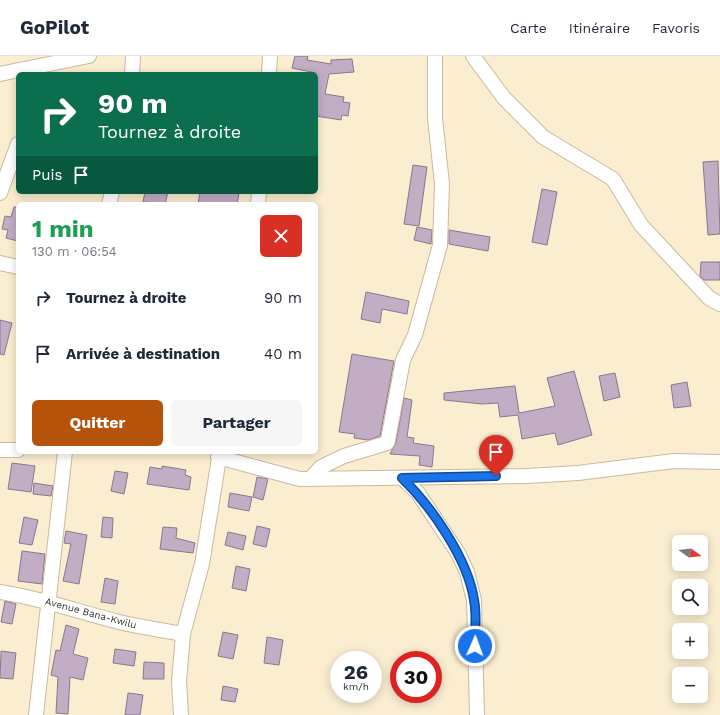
<!DOCTYPE html>
<html lang="fr">
<head>
<meta charset="utf-8">
<style>
  :root { --surface:#fff; --page:#f6f6f7; --text:#1f2937; --muted:#747a83; --line:#e0e1e3; --accent:#b45309 }
  body { margin:0; font-family:"Work Sans",sans-serif; background:var(--page); color:var(--text); height:100vh; display:flex; flex-direction:column; font-size:15px; white-space:nowrap }
  * { box-sizing:border-box; margin:0 }
  p { font-size:13px; color:var(--muted) }
  .icon { flex:none; width:22px; height:22px; fill:none; stroke:currentColor; stroke-width:2; stroke-linecap:round; stroke-linejoin:round }
  .map { position:relative; flex:1; overflow:hidden }
  .drawer { position:absolute; left:16px; top:146px; width:302px; height:252px; display:flex; flex-direction:column; background:var(--surface); border-radius:6px; box-shadow:0 2px 10px #0003 }
  .drawer>* { flex:none }
  .top-card { position:absolute; left:16px; top:16px; width:302px; height:122px; border-radius:6px; box-shadow:0 2px 10px #0003; background:#0b6e4f; color:#fff; overflow:hidden }
  .needle { width:26px; rotate:104deg }
  .tools { position:absolute; left:672px; top:479px; display:grid; gap:8px }
  .tools a { display:grid; place-items:center; width:36px; height:36px; border-radius:6px; background:var(--surface); box-shadow:0 2px 10px #0003; font-size:20px }
  .speed { position:absolute; left:330px; top:595px; display:flex; gap:8px; font-size:20px; font-weight:700; text-align:center }
  .speed>* { display:grid; place-content:center; width:52px; height:52px; border-radius:50%; background:var(--surface); box-shadow:0 2px 10px #0003; line-height:1 }
  .speed small { font-size:10px; font-weight:400 }
  .speed .limit { border:6px solid #d22; background:#fff; color:#111 }
  .pin { position:absolute; display:grid; place-items:center; width:34px; height:34px; color:#fff; margin:-41px -17px; border-radius:50% 50% 50% 0; rotate:-45deg; box-shadow:0 0 4px #0007 }
  .pin .icon { rotate:45deg }
  .me { position:absolute; width:44px; margin:-22px; rotate:2deg; stroke-linejoin:round; filter:drop-shadow(0 0 3px #0008) }
  .turn { display:flex; align-items:center; gap:14px; height:84px; padding:0 16px; font-size:18px }
  .turn .icon { width:52px; height:52px; stroke-width:2.5 }
  .turn b { display:block; font-size:28px; line-height:34px }
  .then { display:flex; align-items:center; height:38px; padding:0 16px; background:#0003; gap:8px; font-size:15px }
  .round { display:grid; place-items:center; flex:none; width:42px; height:42px; border-radius:6px; background:var(--page) }
  .overview { display:flex; align-items:center; justify-content:space-between; height:68px; padding:0 16px }
  h1 { font-size:24px; font-weight:700; line-height:30px; color:#1e9e55 }
  .action { display:flex; gap:8px; margin-top:auto; padding:8px 16px }
  .action a { flex:1; height:46px; border-radius:6px; background:var(--accent); color:#fff; font-size:16px; font-weight:700; line-height:46px; text-align:center }
  .action a+a { background:var(--page); color:var(--text) }
  ul { padding:0; list-style:none }
  li { display:flex; align-items:center; gap:12px; height:56px; padding:0 16px }
  li div { flex:1 }
  li b { display:block; font-size:15px }
  li em { font-style:normal }
  header { display:flex; align-items:center; gap:24px; box-sizing:border-box; height:56px; padding:0 20px; background:var(--surface); border-bottom:1px solid var(--line) }
  header strong { font-size:19px }
  nav { display:flex; gap:22px; margin-inline-start:auto; font-size:14px }
  .map>svg:first-child { display:block }
  .building { fill:#c2adc5; stroke:#8b778e }
  .lines { fill:none; stroke-linecap:round; stroke-linejoin:round }
  .minor-casing { stroke:#c7bb9e; stroke-width:16 }
  .minor { stroke:#fff; stroke-width:14 }
  .route-casing { stroke:#114b97; stroke-width:10 }
  .route { stroke:#1a73e8; stroke-width:7 }
  .labels { text-anchor:middle; dominant-baseline:central; stroke-width:3.5; stroke-linejoin:round; paint-order:stroke }
  .street-label { font-size:10px; fill:#342f24; stroke:#fff }
</style>
</head>
<body>
<header>
<strong>GoPilot</strong>
<nav><a>Carte</a><a>Itinéraire</a><a>Favoris</a></nav>
</header>
<div class="map">
<svg width="720" height="659" viewBox="0 0 720 659">
  <rect width="100%" height="100%" fill="#faedd0"/>
  <path class="building" d="M 295,0 L 308,0 L 307,4 L 331,8 L 331,4 L 352,3 L 354,16 L 329,18 L 325,38 L 344,41 L 343,46 L 350,47 L 348,60 L 342,59 L 341,64 L 316,60 L 316,17 L 292,12 Z
    M 718,105 L 720,178 L 708,179 L 703,106 Z
    M 413,109 L 427,111 L 419,170 L 404,168 Z
    M 542,133 L 557,136 L 547,189 L 532,186 Z
    M 145,136 L 168,136 L 165,148 L 143,146 Z
    M 200,136 L 231,136 L 239,138 L 237,148 L 198,148 Z
    M 14,151 L 18,151 L 18,185 L 6,182 L 8,174 L 2,173 L 5,160 L 11,161 Z
    M 417,171 L 432,174 L 431,188 L 414,184 Z
    M 449,174 L 490,181 L 488,195 L 449,188 Z
    M 701,206 L 720,206 L 720,224 L 704,224 L 700,220 Z
    M 366,236 L 409,245 L 407,258 L 382,253 L 380,267 L 361,263 Z
    M 0,264 L 12,267 L 4,299 L 0,298 Z
    M 352,298 L 394,305 L 380,380 L 368,384 L 354,382 L 355,378 L 339,376 Z
    M 574,315 L 592,379 L 558,389 L 555,377 L 522,383 L 518,359 L 500,361 L 498,347 L 482,348 L 444,344 L 444,337 L 515,330 L 519,357 L 555,350 L 547,322 Z
    M 615,317 L 620,341 L 604,345 L 599,320 Z
    M 687,326 L 691,350 L 674,352 L 671,329 Z
    M 404,342 L 412,344 L 407,381 L 414,382 L 413,387 L 434,390 L 432,411 L 419,409 L 420,400 L 390,398 L 396,386 Z
    M 12,407 L 35,410 L 31,436 L 8,433 Z
    M 162,410 L 186,414 L 185,419 L 191,421 L 189,434 L 147,428 L 150,411 L 162,413 Z
    M 115,415 L 128,417 L 124,438 L 111,435 Z
    M 257,421 L 268,423 L 263,444 L 253,441 Z
    M 34,427 L 53,430 L 51,440 L 33,438 Z
    M 230,437 L 252,441 L 249,455 L 228,451 Z
    M 24,461 L 38,464 L 32,489 L 19,487 Z
    M 103,461 L 113,462 L 112,482 L 101,481 Z
    M 257,470 L 270,473 L 266,491 L 253,488 Z
    M 163,471 L 177,472 L 176,482 L 195,487 L 193,497 L 160,493 Z
    M 66,475 L 87,479 L 79,528 L 63,525 L 71,488 L 64,487 Z
    M 228,476 L 246,480 L 243,494 L 225,489 Z
    M 22,495 L 45,498 L 42,528 L 18,525 Z
    M 236,510 L 250,513 L 246,535 L 232,532 Z
    M 105,522 L 118,525 L 115,548 L 101,546 Z
    M 5,545 L 16,548 L 12,568 L 1,566 Z
    M 66,569 L 79,573 L 73,598 L 88,602 L 83,624 L 70,621 L 68,658 L 56,657 L 58,621 L 51,619 L 56,594 L 60,595 Z
    M 223,576 L 238,579 L 233,603 L 218,600 Z
    M 267,581 L 283,584 L 279,609 L 264,607 Z
    M 115,593 L 136,596 L 134,610 L 113,607 Z
    M 1,595 L 16,597 L 13,623 L 0,622 Z
    M 144,606 L 164,607 L 164,623 L 143,623 Z
    M 223,630 L 238,633 L 235,646 L 221,644 Z
    M 128,637 L 143,639 L 140,659 L 125,659 Z"/>
  <g class="lines">
    <defs>
      <path id="minor" d="M 473,0 L 504,42 L 543,81 L 613,123 L 641,169 L 709,242 L 720,248
        M 0,18 L 89,0
        M 132,18 L 133,0
        M 269,18 L 270,0
        M 0,137 L 18,88
        M 109,148 L 112,136
        M 258,148 L 259,136
        M 0,207 L 18,211
        M 0,394 L 18,394
        M 218,401 L 300,423 L 527,420 L 578,417 L 674,405 L 720,406
        M 311,422 L 321,411 L 344,400 L 387,387 L 388,384 L 403,304 L 415,279 L 440,189 L 442,128 L 435,62 L 435,0
        M 402,422 L 418,437 L 458,497 L 467,516 L 474,544 L 477,659
        M 0,536 C 40,542 79,556 119,566 C 140,571 162,574 183,578
        M 36,659 L 65,396
        M 181,659 L 179,625 L 183,578 L 202,508 L 220,396"/>
    </defs>
    <use href="#minor" class="minor-casing"/>
    <use href="#minor" class="minor"/>
  </g>
  <g class="lines">
    <defs>
      <path id="route" d="M 475,590 C 475,575 477,559 474,544 C 468,503 431,450 402,422 L 496,420"/>
    </defs>
    <use href="#route" class="route-casing"/>
    <use href="#route" class="route"/>
  </g>
  <g class="labels">
    <g class="street-label">
      <text transform="translate(91 557) rotate(15)">Avenue Bana-Kwilu</text>
    </g>
  </g>
</svg>
<div class="tools">
<a><svg class="needle" viewBox="-14 -14 28 28"><path d="M0-13l5 13h-10z" fill="#e53935"/><path d="M0 13l5-13h-10z" fill="#747a83"/></svg></a>
<a><svg class="icon" aria-label="search" viewBox="0 0 24 24"><circle cx="10" cy="10" r="6"/><path d="M15 15l6 6"/></svg></a>
<a>+</a>
<a>−</a>
</div>
<div class="speed"><div>26<small>km/h</small></div><div class="limit">30</div></div>
<div class="pin" style="left:496px;top:420px;background:#d93025"><svg class="icon" aria-label="arrive" viewBox="0 0 24 24"><path d="M6 21V4h12l-3 4 3 4H6"/></svg></div>
<svg class="me" style="left:475px;top:590px" viewBox="-20 -20 40 40"><circle r="17" fill="#1a73e8" stroke="#fff" stroke-width="3"/><path d="M0-11L8 9 0 5-8 9z" fill="#fff"/></svg>
<div class="top-card">
<div class="turn"><svg class="icon" aria-label="right" viewBox="0 0 24 24"><path d="M7 20v-9h11M14 6l5 5-5 5"/></svg><div><b>90 m</b>Tournez à droite</div></div>
<div class="then">Puis<svg class="icon" aria-label="arrive" viewBox="0 0 24 24"><path d="M6 21V4h12l-3 4 3 4H6"/></svg></div>
</div>
<section class="drawer">
<div class="overview"><div><h1>1 min</h1><p>130 m · 06:54</p></div><a class="round" style="background:#d93025;color:#fff"><svg class="icon" aria-label="close" viewBox="0 0 24 24"><path d="M6 6l12 12M18 6L6 18"/></svg></a></div>
<ul>
<li><svg class="icon" aria-label="right" viewBox="0 0 24 24"><path d="M7 20v-9h11M14 6l5 5-5 5"/></svg><div><b>Tournez à droite</b></div><em>90 m</em></li>
<li><svg class="icon" aria-label="arrive" viewBox="0 0 24 24"><path d="M6 21V4h12l-3 4 3 4H6"/></svg><div><b>Arrivée à destination</b></div><em>40 m</em></li>
</ul>
<div class="action"><a>Quitter</a><a>Partager</a></div>
</section>
</div>
</body>
</html>
